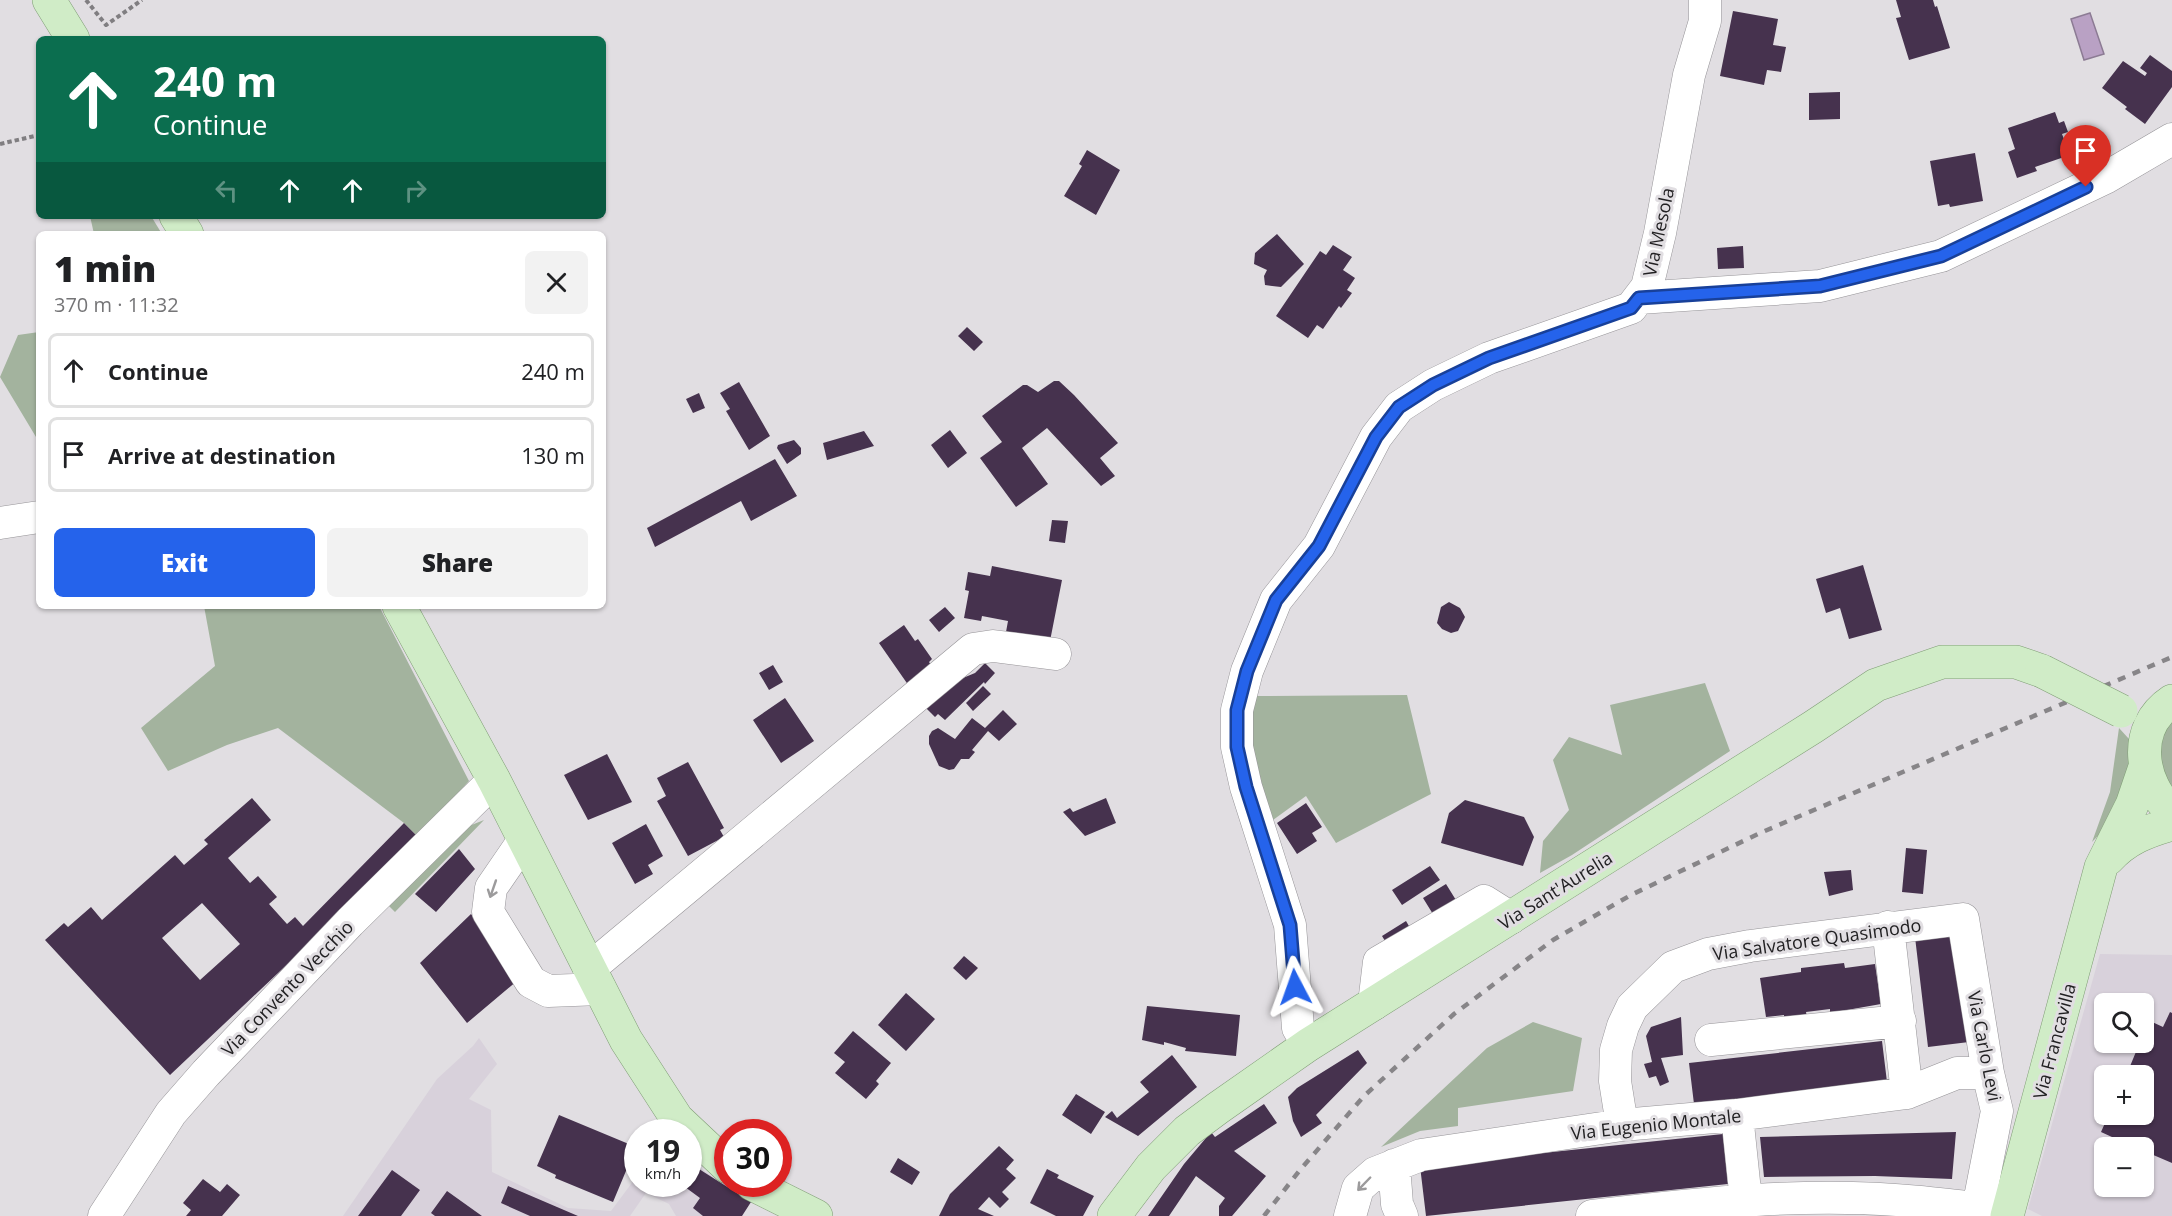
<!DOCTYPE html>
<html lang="en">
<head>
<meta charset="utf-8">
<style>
  :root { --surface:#fff; --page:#f2f2f2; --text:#202124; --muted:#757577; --line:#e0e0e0; --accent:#2563eb }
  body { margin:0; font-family:"Open Sans",sans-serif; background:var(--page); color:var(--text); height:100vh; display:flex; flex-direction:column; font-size:22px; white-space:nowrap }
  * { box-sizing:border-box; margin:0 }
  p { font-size:20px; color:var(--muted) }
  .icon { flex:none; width:33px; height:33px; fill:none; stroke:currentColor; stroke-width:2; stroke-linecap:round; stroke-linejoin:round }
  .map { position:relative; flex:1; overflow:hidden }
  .side { position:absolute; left:36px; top:231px; width:570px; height:378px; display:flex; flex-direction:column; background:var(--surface); border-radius:9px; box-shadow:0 2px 4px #0004 }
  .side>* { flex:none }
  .guide { position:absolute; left:36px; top:36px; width:570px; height:183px; border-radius:9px; box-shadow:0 2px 4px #0004; background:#0b6e4f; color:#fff; overflow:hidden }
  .tools { position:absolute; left:2094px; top:993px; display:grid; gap:12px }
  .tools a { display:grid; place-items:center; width:60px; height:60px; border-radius:9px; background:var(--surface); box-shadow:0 2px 4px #0004; font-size:30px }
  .speed { position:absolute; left:624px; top:1119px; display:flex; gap:12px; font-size:30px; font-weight:700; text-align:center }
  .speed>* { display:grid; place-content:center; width:78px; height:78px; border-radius:50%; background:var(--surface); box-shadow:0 2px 4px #0004; line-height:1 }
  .speed small { font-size:15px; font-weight:400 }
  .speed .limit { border:9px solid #d22; background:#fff; color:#111 }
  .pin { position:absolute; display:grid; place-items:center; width:51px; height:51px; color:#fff; margin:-62px -26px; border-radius:50% 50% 50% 0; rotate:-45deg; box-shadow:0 0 6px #0007 }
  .pin .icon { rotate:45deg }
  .me { position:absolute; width:66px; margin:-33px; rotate:356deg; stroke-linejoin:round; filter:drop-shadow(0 0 4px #0008) }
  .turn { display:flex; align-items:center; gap:21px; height:126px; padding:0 18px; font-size:27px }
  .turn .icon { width:78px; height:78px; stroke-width:2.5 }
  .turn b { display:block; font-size:42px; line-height:51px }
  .lanes { display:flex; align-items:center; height:57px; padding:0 18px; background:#0003; justify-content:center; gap:30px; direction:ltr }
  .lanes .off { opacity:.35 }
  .round { display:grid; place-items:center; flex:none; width:63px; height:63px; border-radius:9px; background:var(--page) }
  .head { display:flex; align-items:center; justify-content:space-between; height:102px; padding:0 18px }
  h1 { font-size:36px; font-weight:800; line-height:45px }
  .button { display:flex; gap:12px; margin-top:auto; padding:12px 18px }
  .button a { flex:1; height:69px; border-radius:9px; background:var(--accent); color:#fff; font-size:24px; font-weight:800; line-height:69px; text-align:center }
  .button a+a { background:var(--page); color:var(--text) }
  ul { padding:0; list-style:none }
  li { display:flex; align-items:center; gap:18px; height:75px; margin:0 12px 9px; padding:0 6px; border:3px solid var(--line); border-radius:9px }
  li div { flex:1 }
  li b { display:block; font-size:22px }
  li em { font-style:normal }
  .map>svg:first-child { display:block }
  .built { fill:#d8d1db; fill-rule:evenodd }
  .green { fill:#a3b39e }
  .water { fill:#b9a1c4; stroke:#8c7b94; stroke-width:1.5 }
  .building { fill:#46324e; fill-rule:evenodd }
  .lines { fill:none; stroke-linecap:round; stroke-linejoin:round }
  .minor-casing { stroke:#969498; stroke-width:33 }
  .major-casing { stroke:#7f9d75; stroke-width:34 }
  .path { stroke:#807e81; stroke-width:4; stroke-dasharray:4.5 3; stroke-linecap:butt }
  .minor { stroke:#fff; stroke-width:32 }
  .major { stroke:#d0ecc7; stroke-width:33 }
  .rail { stroke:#878588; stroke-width:4.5; stroke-dasharray:8 8; stroke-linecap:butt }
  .major-bridge-casing { stroke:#7f9d75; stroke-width:34; stroke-linecap:butt }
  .major-bridge { stroke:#d0ecc7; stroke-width:33 }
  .oneway { stroke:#9c9b9c }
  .route-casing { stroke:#184099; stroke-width:15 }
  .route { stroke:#2563eb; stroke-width:10 }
  .labels { text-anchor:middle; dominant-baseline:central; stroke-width:6; stroke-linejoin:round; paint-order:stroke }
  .street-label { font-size:18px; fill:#222123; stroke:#e1dee2 }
</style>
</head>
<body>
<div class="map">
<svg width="2172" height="1216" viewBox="0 0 2172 1216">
  <rect width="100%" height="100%" fill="#e1dee2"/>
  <path class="built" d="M 2100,954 L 2172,955 L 2172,1216 L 2042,1216 L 2028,1209 ZM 2104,1004 L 2144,1004 L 2144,1042 L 2104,1042 ZM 2104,1076 L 2144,1076 L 2144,1114 L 2104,1114 ZM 2104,1148 L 2144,1148 L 2144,1186 L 2104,1186 Z
    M 479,1038 L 497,1064 L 469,1099 L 491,1110 L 492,1172 L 568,1208 L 611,1211 L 637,1176 L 638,1184 L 688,1184 L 689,1160 L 743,1198 L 731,1216 L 676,1216 L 669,1204 L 646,1193 L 630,1216 L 343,1216 L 437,1079 L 473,1046 Z"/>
  <path class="green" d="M 90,216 L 151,216 L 162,234 L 94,234 Z
    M 39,332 L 39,442 L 0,377 L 18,335 Z
    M 204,606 L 379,606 L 469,781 L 418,837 L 404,823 L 278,728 L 227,745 L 168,771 L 141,728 L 215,666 Z
    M 1705,683 L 1730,751 L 1572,855 L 1540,873 L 1543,841 L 1569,810 L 1553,760 L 1569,737 L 1622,755 L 1610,705 Z
    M 1407,695 L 1431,794 L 1336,843 L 1306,796 L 1273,820 L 1249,763 L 1253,696 Z
    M 2172,721 L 2172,795 L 2158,773 L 2160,738 Z
    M 2119,728 L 2139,750 L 2125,808 L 2092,842 L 2110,792 Z
    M 484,820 L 395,912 L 384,901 L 454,832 Z
    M 1533,1022 L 1582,1038 L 1573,1091 L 1458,1108 L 1458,1126 L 1420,1131 L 1381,1147 L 1487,1048 Z"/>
  <path class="water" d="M 2090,13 L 2104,54 L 2084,60 L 2071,19 Z"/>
  <path class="building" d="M 1896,0 L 1933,0 L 1935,7 L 1937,6 L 1950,48 L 1909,60 L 1896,18 L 1901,17 Z
    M 1733,11 L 1778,19 L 1773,45 L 1786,47 L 1781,72 L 1767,70 L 1764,85 L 1720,76 Z
    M 2150,55 L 2172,71 L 2172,87 L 2145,124 L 2125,109 L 2127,107 L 2102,88 L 2123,61 L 2145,76 L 2147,73 L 2140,68 Z
    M 1840,92 L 1840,119 L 1809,120 L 1809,93 Z
    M 2055,112 L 2059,123 L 2064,121 L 2068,132 L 2062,134 L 2070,155 L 2035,167 L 2037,171 L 2017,178 L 2008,152 L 2015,149 L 2008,128 Z
    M 1087,150 L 1120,170 L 1096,215 L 1064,196 L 1082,166 L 1079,164 Z
    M 1975,153 L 1983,201 L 1950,207 L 1949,204 L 1938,206 L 1930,161 Z
    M 1277,234 L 1304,264 L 1281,287 L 1265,285 L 1264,276 L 1267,270 L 1254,264 L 1255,253 Z
    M 1333,245 L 1352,257 L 1343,270 L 1355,278 L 1347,290 L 1352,293 L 1341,308 L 1339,306 L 1323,329 L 1317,325 L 1308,338 L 1276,316 L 1320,251 L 1326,255 Z
    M 1743,246 L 1744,268 L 1718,269 L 1717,248 Z
    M 967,327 L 983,342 L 974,351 L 958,336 Z
    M 1054,381 L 1059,381 L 1074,395 L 1118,443 L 1100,458 L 1115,476 L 1101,486 L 1047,428 L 1022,448 L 1048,484 L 1016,507 L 980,458 L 1002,442 L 982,416 L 1023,385 L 1027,385 L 1038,392 Z
    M 739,382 L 770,436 L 749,450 L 726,411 L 730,409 L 720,393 Z
    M 699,393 L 705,408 L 693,413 L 686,399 Z
    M 950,430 L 967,453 L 948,468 L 931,445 Z
    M 864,431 L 874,446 L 827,460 L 823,443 Z
    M 794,440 L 801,448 L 801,454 L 787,464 L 777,448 L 778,445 Z
    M 775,459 L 797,496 L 751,521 L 741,501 L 655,547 L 647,528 Z
    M 1052,520 L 1068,521 L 1065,543 L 1049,541 Z
    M 1863,565 L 1882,630 L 1849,639 L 1840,608 L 1826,613 L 1816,579 Z
    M 992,566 L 1062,580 L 1050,641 L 1006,632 L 1008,621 L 982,616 L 981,621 L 964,618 L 969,591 L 965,590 L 968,572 L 990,576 Z
    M 1449,602 L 1460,608 L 1465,617 L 1458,631 L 1451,633 L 1442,629 L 1437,623 L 1441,607 Z
    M 945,607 L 955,618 L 939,632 L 929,620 Z
    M 904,625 L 915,641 L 918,639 L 932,659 L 929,662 L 935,671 L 911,689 L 879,643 Z
    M 985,663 L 995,673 L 985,684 L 984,682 L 945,720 L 938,714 L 935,717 L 925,707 L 946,685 L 975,673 Z
    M 773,665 L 783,682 L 769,690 L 759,673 Z
    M 983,686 L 991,694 L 973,711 L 966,703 Z
    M 785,698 L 814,741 L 781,763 L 753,720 Z
    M 1003,710 L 1017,724 L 999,741 L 988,731 L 972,750 L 975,752 L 969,759 L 961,759 L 954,769 L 949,770 L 939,766 L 929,744 L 929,736 L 932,731 L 938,728 L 955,739 L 972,718 L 985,728 Z
    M 607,754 L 632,802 L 588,820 L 564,775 Z
    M 688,762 L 724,828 L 720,830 L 724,837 L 688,856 L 657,801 L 666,796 L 657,778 Z
    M 252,798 L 271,820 L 228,858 L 250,883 L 258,876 L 277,897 L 269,904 L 287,924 L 295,917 L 303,926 L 404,823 L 418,837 L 402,856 L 170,1075 L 45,940 L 64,923 L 68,927 L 91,907 L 102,920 L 175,855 L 184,865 L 208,844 L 204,840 ZM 202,903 L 240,944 L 200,980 L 162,938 Z
    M 1106,798 L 1116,823 L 1085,836 L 1063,812 L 1070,808 L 1073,812 Z
    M 1465,800 L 1524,817 L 1534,837 L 1523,866 L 1441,843 L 1449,813 Z
    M 1306,803 L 1322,827 L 1312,833 L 1317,841 L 1297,854 L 1277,823 Z
    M 646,824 L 663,856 L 648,865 L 653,874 L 635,884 L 612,843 Z
    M 1906,848 L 1927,850 L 1923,894 L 1902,892 Z
    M 459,849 L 475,869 L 436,912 L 415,894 Z
    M 1430,866 L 1440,880 L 1402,905 L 1392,890 Z
    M 1851,870 L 1853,890 L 1829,896 L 1824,872 Z
    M 1446,884 L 1459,905 L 1436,919 L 1423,898 Z
    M 471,914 L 486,934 L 536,965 L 467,1023 L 420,963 Z
    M 1406,921 L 1420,945 L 1396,959 L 1382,936 Z
    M 1955,933 L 1969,1042 L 1928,1047 L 1915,937 Z
    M 964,956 L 978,968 L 966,980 L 953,968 Z
    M 1844,963 L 1845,968 L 1875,964 L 1881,1004 L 1830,1013 L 1830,1009 L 1806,1012 L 1807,1017 L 1784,1020 L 1784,1015 L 1766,1017 L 1760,978 L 1801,972 L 1801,968 Z
    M 906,993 L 935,1019 L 906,1051 L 878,1025 Z
    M 1147,1006 L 1240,1015 L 1236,1056 L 1185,1051 L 1186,1048 L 1164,1042 L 1164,1045 L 1142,1040 Z
    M 2170,1012 L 2172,1013 L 2172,1163 L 2144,1151 L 2144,1148 L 2136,1148 L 2101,1132 L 2109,1114 L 2144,1114 L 2144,1076 L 2126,1076 L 2140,1042 L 2144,1042 L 2144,1035 L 2150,1021 L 2163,1027 Z
    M 1681,1017 L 1683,1055 L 1661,1058 L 1669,1082 L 1660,1086 L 1656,1076 L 1649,1078 L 1644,1064 L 1652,1062 L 1646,1036 L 1651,1027 Z
    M 853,1031 L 891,1063 L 876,1081 L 879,1084 L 866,1099 L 835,1073 L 845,1062 L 834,1053 Z
    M 1882,1041 L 1887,1082 L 1694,1104 L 1689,1063 Z
    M 1358,1050 L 1367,1063 L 1316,1115 L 1322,1123 L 1301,1137 L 1293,1121 L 1288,1097 L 1297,1088 Z
    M 1172,1055 L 1197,1087 L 1138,1136 L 1105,1117 L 1112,1111 L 1117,1118 L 1149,1092 L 1140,1082 Z
    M 1076,1094 L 1105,1112 L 1091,1134 L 1062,1115 Z
    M 1264,1104 L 1277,1123 L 1234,1151 L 1266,1176 L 1232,1216 L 1219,1216 L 1219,1206 L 1225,1198 L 1196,1176 L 1169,1216 L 1148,1216 L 1184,1164 L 1211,1132 L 1215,1137 Z
    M 559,1115 L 636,1147 L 613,1202 L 555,1178 L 556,1175 L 537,1166 Z
    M 1956,1132 L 1952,1179 L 1875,1176 L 1764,1177 L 1760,1137 Z
    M 1723,1134 L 1728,1184 L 1426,1216 L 1420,1166 Z
    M 999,1146 L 1014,1160 L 1006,1169 L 1016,1178 L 1002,1192 L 1009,1199 L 1000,1208 L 989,1197 L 978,1209 L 994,1216 L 939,1216 L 950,1194 Z
    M 898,1158 L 920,1172 L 912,1185 L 890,1172 Z
    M 699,1169 L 751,1202 L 742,1216 L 703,1216 L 693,1208 L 700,1198 L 685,1187 Z
    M 1047,1169 L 1059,1175 L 1057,1178 L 1094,1196 L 1083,1216 L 1056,1216 L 1030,1203 Z
    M 392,1170 L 420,1190 L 401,1216 L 358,1216 Z
    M 203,1179 L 220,1192 L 227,1184 L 240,1195 L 222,1216 L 186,1216 L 191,1210 L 183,1203 Z
    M 508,1186 L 578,1216 L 530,1216 L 501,1203 Z
    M 447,1191 L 482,1216 L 435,1216 L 431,1213 Z"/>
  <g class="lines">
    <defs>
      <path id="minor" d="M 1639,298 L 1820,286 L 1941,256 L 2107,177 L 2172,139
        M 0,523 L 39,517
        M 524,840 L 491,888 L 488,912 L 531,982 L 548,991 L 600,989
        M 1888,927 L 1907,1093
        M 589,969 L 973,649 L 993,646 L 1055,654
        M 1374,1004 L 1379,962 L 1484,901 L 1511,918
        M 1711,1040 L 1900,1021
        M 1308,1045 L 1298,1028 L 1290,925 L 1246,787 L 1237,747 L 1237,710 L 1247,671 L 1276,600 L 1319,546 L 1376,437 L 1399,407 L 1433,385 L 1489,358 L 1631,308 L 1647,287 L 1660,233 L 1689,75 L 1705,21 L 1705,0
        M 1737,1115 L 1746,1201
        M 1622,1125 L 1615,1081 L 1616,1050 L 1623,1026 L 1632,1007 L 1673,967 L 1708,954 L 1750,946 L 1963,919 L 1988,1073 L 1997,1111 L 1978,1208
        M 1394,1165 L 1397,1204 L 1402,1216
        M 104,1216 L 171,1113 L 206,1073 L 350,922 L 494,780
        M 1350,1216 L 1358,1188 L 1375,1173 L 1421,1155 L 1622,1125 L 1737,1115 L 1907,1093 L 1957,1073 L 1988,1073
        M 1592,1216 C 1701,1203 1810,1191 1920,1202 C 1946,1205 1972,1205 1996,1216"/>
      <path id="major" d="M 49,0 L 73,39
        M 176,216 L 187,234
        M 399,606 L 494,780 L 626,1040 L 677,1119 L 728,1167
        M 2172,701 C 2131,728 2140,783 2172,812
        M 2108,859 C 2126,839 2147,831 2172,824
        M 752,1184 L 816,1216
        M 1114,1216 L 1151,1167 L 1187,1131 L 1218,1108 L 1308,1045 L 1813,727 L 1876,685 L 1942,662 L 2016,662 L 2042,671
        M 2007,1216 L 2101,867 L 2132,805 L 2145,767"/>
    </defs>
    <use href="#minor" class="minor-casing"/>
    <use href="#major" class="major-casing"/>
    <path class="path" d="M 86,0 L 106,25 L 142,0
      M 0,144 L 39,135"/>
    <use href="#minor" class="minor"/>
    <use href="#major" class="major"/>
    <path class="rail" d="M 1264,1216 L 1300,1170 L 1364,1096 L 1454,1014 L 1553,940 L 1631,895 L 1760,833 L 2172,657"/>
    <defs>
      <path id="major-bridge" d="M 2042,671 L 2121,711"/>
    </defs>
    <use href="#major-bridge" class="major-bridge-casing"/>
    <use href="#major-bridge" class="major-bridge"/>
  </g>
  <defs><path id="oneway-shaft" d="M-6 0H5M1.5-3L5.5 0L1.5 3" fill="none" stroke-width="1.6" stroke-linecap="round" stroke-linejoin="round" transform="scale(1.5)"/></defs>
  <g class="oneway">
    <use href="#oneway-shaft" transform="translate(493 889) rotate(109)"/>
    <use href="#oneway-shaft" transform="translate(1364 1184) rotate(134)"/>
  </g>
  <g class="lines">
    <defs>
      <path id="route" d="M 1295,987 L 1290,925 L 1246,787 L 1237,747 L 1237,710 L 1247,671 L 1276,600 L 1319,546 L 1376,437 L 1399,407 L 1433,385 L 1489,358 L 1631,308 L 1639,298 L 1820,286 L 1941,256 L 2086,187"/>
    </defs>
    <use href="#route" class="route-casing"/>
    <use href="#route" class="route"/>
  </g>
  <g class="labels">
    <g class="street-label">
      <text transform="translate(1658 232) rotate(-78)">Via Mesola</text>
      <text transform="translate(1555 890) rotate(-32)">Via Sant'Aurelia</text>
      <text transform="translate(1817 939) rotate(-8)">Via Salvatore Quasimodo</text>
      <text transform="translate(287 988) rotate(-46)">Via Convento Vecchio</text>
      <text transform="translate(2054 1041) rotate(-75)">Via Francavilla</text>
      <text transform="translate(1985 1046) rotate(79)">Via Carlo Levi</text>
      <text transform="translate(1656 1124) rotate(-6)">Via Eugenio Montale</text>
    </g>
  </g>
</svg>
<div class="tools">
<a><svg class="icon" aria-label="search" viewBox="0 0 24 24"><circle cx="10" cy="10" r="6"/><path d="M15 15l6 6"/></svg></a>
<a>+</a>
<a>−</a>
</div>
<div class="speed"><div>19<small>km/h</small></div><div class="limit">30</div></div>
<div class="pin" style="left:2086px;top:187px;background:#d93025"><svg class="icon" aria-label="arrive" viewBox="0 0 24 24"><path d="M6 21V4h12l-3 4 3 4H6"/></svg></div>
<svg class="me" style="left:1295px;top:987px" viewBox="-20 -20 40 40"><path d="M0-17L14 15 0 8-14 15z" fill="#2563eb" stroke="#fff" stroke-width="4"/></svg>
<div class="guide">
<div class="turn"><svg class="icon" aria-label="ahead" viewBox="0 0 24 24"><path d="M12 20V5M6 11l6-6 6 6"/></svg><div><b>240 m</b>Continue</div></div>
<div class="lanes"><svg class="icon off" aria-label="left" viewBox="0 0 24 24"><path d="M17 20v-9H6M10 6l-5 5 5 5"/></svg><svg class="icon" aria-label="ahead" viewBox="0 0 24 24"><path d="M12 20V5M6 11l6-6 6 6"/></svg><svg class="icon" aria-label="ahead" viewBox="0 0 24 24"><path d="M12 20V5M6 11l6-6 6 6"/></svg><svg class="icon off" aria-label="right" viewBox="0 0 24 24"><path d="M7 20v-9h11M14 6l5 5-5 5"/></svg></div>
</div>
<section class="side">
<div class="head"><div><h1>1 min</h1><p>370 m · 11:32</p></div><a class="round"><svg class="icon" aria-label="close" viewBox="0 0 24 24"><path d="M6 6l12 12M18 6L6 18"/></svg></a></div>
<ul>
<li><svg class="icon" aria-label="ahead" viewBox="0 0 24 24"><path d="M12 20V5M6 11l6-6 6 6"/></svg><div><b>Continue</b></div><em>240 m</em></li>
<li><svg class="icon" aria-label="arrive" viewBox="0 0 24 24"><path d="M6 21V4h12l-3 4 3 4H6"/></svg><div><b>Arrive at destination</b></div><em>130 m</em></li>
</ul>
<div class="button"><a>Exit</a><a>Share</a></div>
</section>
</div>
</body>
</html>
